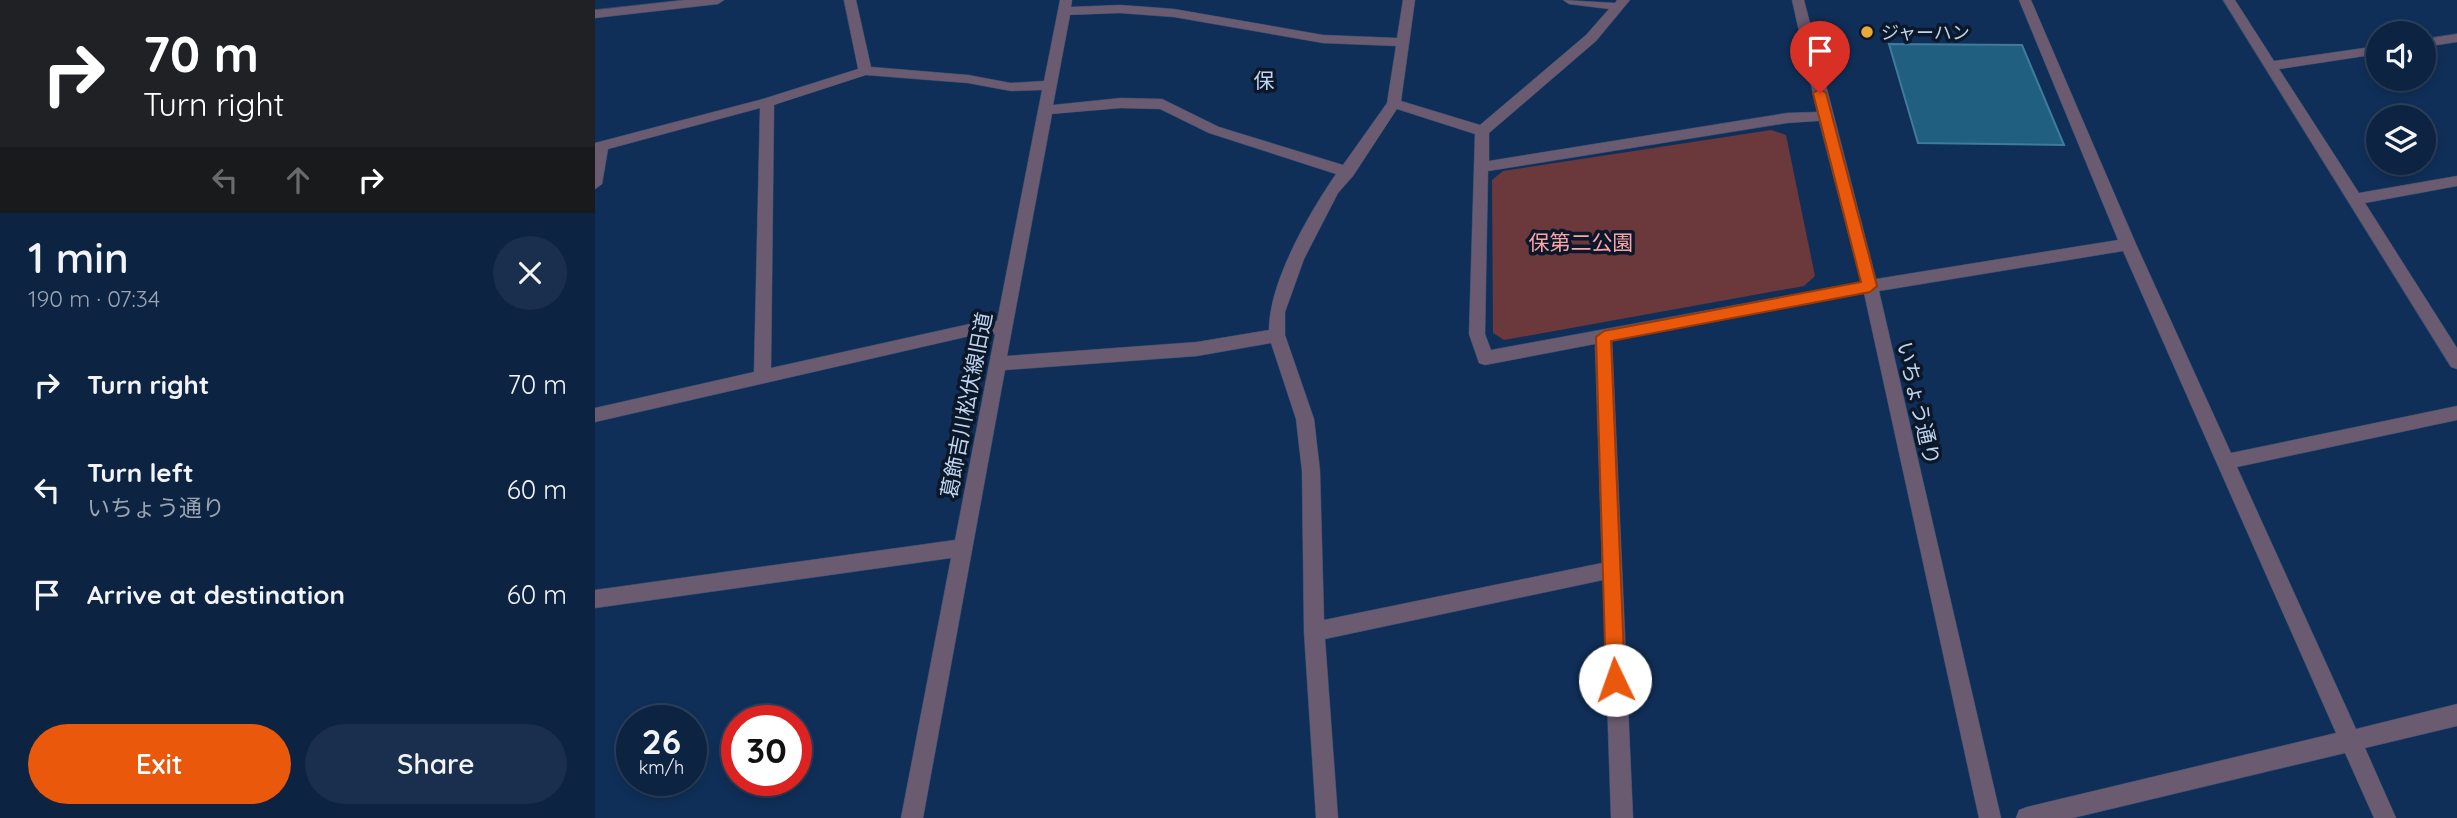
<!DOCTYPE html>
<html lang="en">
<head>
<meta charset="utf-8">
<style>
  :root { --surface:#0c2342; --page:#1a2f4d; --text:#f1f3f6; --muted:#9aa4b2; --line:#2c405b; --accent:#ea580c }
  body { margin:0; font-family:Quicksand,"Noto Sans JP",sans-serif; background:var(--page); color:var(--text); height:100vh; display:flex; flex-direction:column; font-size:26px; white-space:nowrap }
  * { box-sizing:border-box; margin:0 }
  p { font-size:23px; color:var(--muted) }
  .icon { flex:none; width:38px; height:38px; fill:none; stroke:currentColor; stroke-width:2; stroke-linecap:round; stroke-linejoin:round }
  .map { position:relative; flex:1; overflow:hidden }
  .drawer { display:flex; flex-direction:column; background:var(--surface); width:595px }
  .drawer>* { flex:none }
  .hud { background:#202124; color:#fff; overflow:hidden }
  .fabs { position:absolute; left:1771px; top:21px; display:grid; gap:14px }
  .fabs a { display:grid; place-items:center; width:70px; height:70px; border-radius:50%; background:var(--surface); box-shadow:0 4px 10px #0003,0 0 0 2px var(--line); font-size:35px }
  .speed { position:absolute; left:21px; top:705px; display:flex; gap:14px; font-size:35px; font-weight:700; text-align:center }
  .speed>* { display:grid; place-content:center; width:91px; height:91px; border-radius:50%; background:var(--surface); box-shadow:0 4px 10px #0003,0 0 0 2px var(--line); line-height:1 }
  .speed small { font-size:18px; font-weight:400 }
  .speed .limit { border:10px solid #d22; background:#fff; color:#111 }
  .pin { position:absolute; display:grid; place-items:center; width:60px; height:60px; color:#fff; margin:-72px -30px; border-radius:50% 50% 50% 0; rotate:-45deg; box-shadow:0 0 7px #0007 }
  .pin .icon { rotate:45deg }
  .me { position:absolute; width:77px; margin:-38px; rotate:357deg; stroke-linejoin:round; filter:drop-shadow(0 0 5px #0008) }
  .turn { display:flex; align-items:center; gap:24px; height:147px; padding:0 28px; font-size:32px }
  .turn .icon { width:91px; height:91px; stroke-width:2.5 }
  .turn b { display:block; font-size:49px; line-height:60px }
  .lanes { display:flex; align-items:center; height:66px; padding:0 28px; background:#0003; justify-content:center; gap:35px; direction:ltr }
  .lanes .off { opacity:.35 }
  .round { display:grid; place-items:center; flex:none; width:74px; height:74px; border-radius:37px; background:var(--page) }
  .headline { display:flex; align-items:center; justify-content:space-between; height:119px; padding:0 28px }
  h1 { font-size:42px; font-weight:600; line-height:52px }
  .action { display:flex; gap:14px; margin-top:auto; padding:14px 28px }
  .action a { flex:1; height:80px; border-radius:42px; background:var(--accent); color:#fff; font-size:28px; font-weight:600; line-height:80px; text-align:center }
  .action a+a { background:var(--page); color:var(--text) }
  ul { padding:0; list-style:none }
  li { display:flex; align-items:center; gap:21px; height:105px; padding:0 28px }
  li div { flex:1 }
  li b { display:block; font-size:26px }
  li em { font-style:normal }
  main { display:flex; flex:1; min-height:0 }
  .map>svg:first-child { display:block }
  .green { fill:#6b383b }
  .building { fill:#215f80; stroke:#3f7b9d; stroke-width:2 }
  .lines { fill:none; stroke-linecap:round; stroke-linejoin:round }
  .minor-casing { stroke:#304d73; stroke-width:1 }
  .minor { fill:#6a5b70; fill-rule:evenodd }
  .route { fill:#ea580c; stroke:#983908; stroke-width:2 }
  .poi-dot { fill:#eba93a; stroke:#0b182a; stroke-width:2.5 }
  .labels { text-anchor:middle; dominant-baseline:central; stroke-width:7; stroke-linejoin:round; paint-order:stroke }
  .far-poi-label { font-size:18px; fill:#c1d4ee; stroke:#0b182a; text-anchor:start }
  .far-quarter-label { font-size:21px; fill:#c1d4ee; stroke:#0b182a }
  .park-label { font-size:21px; fill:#fca3a7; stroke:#0b182a }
  .street-label { font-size:21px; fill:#c1d4ee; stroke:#0b182a }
</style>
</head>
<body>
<main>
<section class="drawer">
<div class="hud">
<div class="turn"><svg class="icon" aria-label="right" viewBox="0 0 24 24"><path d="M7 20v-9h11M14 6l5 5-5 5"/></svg><div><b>70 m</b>Turn right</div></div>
<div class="lanes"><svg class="icon off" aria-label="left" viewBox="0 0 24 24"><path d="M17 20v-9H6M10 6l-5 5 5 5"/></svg><svg class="icon off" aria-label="ahead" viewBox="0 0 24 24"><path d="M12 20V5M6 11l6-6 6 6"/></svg><svg class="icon" aria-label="right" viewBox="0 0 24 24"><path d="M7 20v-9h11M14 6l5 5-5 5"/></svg></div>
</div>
<div class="headline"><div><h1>1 min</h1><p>190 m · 07:34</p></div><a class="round"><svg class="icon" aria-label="close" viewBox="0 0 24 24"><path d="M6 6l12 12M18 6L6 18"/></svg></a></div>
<ul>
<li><svg class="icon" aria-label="right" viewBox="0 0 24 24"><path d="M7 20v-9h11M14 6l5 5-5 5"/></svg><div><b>Turn right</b></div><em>70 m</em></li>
<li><svg class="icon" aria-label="left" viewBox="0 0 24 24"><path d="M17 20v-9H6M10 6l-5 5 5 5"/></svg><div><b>Turn left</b><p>いちょう通り</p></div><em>60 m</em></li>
<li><svg class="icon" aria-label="arrive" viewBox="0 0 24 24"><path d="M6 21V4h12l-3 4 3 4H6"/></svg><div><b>Arrive at destination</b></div><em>60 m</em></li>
</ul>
<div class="action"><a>Exit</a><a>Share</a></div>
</section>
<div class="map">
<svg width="1862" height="818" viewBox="0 0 1862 818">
  <rect width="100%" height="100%" fill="#102f58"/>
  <path class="green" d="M 1176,130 L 1191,135 L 1220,276 L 1209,286 L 909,340 L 898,333 L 897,180 L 908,171 Z"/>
  <path class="building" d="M 1294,44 L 1427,45 L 1469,145 L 1323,143 Z"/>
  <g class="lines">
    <defs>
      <path id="minor" d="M 89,0 L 129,0 L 123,4 L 0,18 L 0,10 Z
        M 249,0 L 261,0 L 276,67 L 373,75 L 416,83 L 449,81 L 465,0 L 477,0 L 476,7 L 525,5 L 579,9 L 728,35 L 802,38 L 808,0 L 820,0 L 806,101 L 885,125 L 991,35 L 1014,9 L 974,4 L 968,0 L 1020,3 L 1022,0 L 1035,0 L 1001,41 L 894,133 L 894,161 L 1192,113 L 1222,112 L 1197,0 L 1209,0 L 1281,279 L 1523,240 L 1424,0 L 1436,0 L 1541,244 L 1636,453 L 1862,406 L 1862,420 L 1642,467 L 1761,729 L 1862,704 L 1862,726 L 1770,748 L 1801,818 L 1779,818 L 1750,753 L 1478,818 L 1421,818 L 1424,810 L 1432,807 L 1741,733 L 1528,251 L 1284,291 L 1406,818 L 1384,818 L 1269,293 L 1017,341 L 1038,818 L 1016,818 L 1008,580 L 730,639 L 743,818 L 721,818 L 709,632 L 707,471 L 701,419 L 676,343 L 602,356 L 410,370 L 328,818 L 306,818 L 356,558 L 0,608 L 0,590 L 360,540 L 400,334 L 379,335 L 0,422 L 0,408 L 159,372 L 165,108 L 13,149 L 7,184 L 0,189 L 0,143 L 168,99 L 263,69 ZM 525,13 L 579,17 L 728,43 L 801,46 L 792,103 L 748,165 L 624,127 L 567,99 L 526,98 L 458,105 L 475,15 ZM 271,75 L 373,83 L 416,91 L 447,90 L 402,321 L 379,323 L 176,368 L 179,105 ZM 526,108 L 565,109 L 614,133 L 741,174 C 714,213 674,282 674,330 L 602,342 L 412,356 L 457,114 ZM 802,109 L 880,134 L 874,334 L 884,363 L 890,365 L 1000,344 L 1007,563 L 729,620 L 725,471 L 719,419 L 690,335 L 690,312 L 709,259 L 743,193 L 758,176 ZM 1224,121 L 1266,282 L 896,350 L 890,334 L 893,171 L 1192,123 Z
        M 1628,0 L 1640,0 L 1679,61 L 1783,46 L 1783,54 L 1684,69 L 1764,193 L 1862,176 L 1862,186 L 1770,203 L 1862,348 L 1862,369 L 1856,367 Z
        M 1862,34 L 1862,42 L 1829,47 L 1829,39 Z"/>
    </defs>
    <use href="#minor" class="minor-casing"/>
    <use href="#minor" class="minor"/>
  </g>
  <path class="route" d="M 1225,89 L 1231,93 L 1282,286 L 1275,292 L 1016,341 L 1030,680 L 1027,687 L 1020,689 L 1014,687 L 1011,680 L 1001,337 L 1009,331 L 1266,282 L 1218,93 Z"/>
  <circle class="poi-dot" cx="1272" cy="32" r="7"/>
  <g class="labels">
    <g class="far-poi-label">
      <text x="1286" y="32">ジャーハン</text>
    </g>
    <g class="far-quarter-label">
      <text x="669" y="80">保</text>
    </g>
    <g class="park-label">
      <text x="986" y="242">保第二公園</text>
    </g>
    <g class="street-label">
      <text transform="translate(1324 403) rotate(77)">いちょう通り</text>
      <text transform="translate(371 405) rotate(-79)">葛飾吉川松伏線旧道</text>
    </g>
  </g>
</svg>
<div class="fabs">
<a><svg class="icon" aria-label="sound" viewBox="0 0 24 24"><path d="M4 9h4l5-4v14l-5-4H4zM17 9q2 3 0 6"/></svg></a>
<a><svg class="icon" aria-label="layers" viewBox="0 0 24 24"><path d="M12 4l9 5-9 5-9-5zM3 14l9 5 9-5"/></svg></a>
</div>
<div class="speed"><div>26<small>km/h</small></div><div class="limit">30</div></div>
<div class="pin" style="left:1225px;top:93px;background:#d93025"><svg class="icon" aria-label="arrive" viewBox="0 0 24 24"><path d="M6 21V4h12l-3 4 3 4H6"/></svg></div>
<svg class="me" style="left:1020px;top:680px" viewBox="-20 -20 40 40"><circle r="19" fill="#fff"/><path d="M0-13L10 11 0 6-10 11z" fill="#ea580c"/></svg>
</div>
</main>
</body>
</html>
